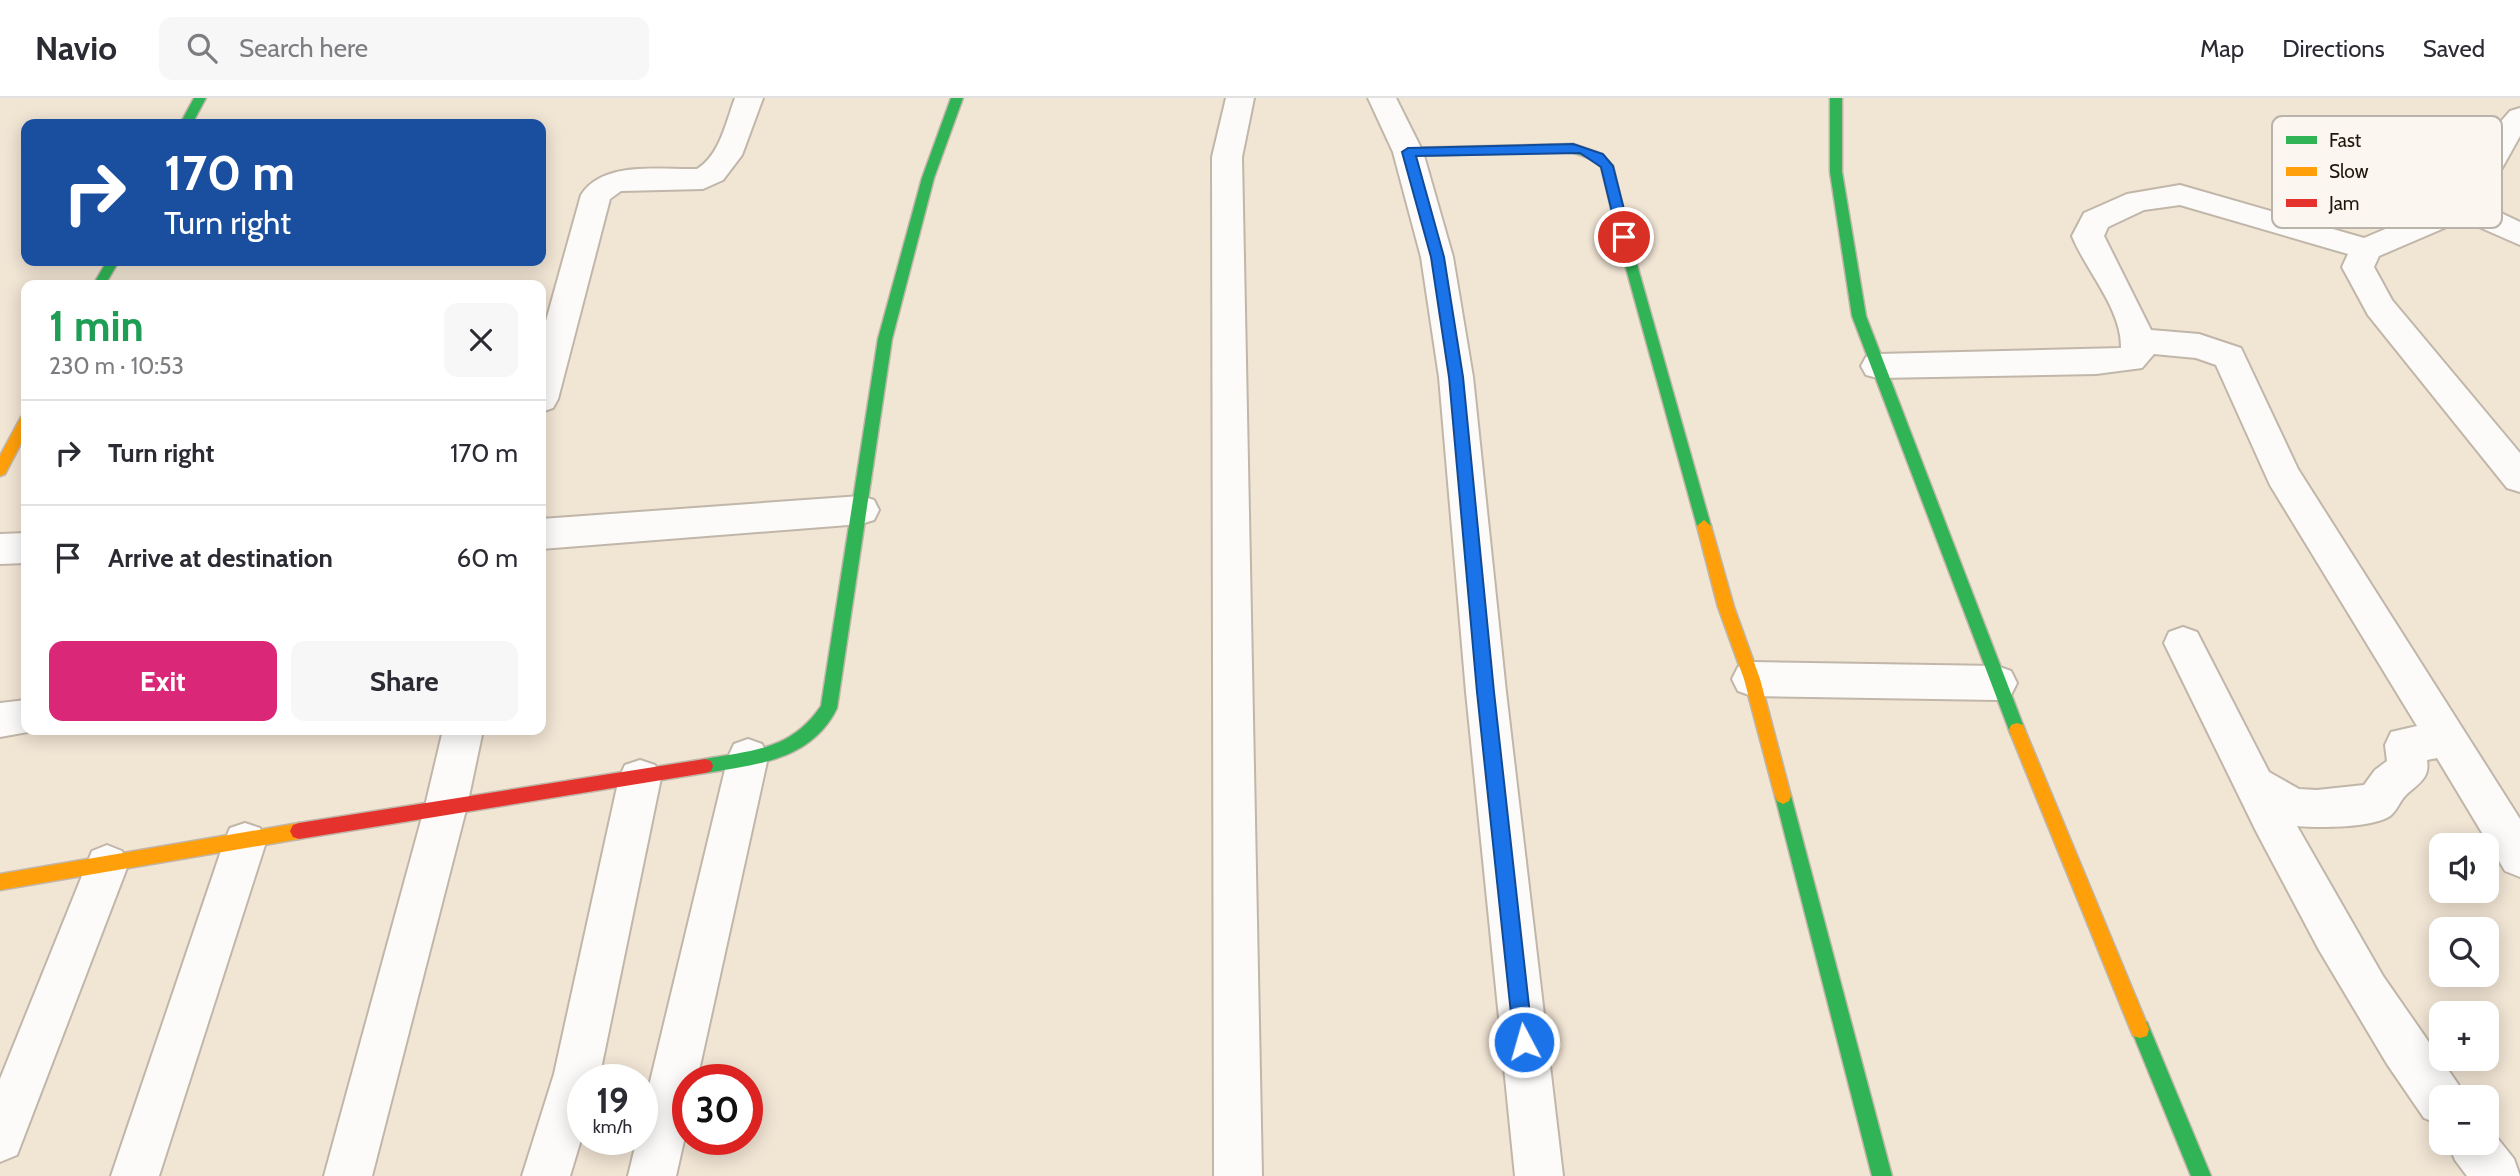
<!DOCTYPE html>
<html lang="en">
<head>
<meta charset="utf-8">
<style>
  :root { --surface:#fff; --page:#f7f7f7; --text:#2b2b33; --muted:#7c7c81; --line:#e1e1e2; --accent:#db2777 }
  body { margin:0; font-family:Cabin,sans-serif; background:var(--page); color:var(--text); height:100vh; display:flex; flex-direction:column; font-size:26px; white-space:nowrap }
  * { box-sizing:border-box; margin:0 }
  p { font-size:23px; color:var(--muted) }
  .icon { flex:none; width:38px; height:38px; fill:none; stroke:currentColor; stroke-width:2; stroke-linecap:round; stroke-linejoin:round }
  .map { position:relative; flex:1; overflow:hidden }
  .side { position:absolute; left:21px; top:182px; width:525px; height:455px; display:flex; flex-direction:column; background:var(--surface); border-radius:14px; box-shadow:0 4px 18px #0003 }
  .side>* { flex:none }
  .guide { position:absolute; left:21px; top:21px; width:525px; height:147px; border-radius:14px; box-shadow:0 4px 18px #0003; background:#1a4fa0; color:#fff; overflow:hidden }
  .buttons { position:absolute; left:2429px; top:735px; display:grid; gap:14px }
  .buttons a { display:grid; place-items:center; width:70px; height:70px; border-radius:14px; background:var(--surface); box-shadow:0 4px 18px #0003; font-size:35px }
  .speed { position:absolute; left:567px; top:966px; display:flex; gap:14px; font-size:35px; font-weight:700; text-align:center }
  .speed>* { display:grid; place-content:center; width:91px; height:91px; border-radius:50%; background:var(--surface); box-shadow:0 4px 18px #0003; line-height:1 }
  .speed small { font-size:18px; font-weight:400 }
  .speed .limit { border:10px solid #d22; background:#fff; color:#111 }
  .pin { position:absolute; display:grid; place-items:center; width:60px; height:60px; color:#fff; margin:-30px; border:4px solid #fff; border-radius:50%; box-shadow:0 2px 7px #0007 }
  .me { position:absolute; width:77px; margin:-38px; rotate:354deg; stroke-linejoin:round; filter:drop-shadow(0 0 5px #0008) }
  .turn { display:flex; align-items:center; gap:24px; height:147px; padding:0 28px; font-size:32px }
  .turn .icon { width:91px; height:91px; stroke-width:2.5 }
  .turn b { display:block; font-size:49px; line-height:60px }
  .round { display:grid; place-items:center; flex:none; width:74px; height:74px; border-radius:14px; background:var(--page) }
  .overview { display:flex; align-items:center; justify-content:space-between; height:119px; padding:0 28px }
  h1 { font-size:42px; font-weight:700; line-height:52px; color:#1e9e55 }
  .primary-button { display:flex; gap:14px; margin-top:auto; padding:14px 28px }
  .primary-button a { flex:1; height:80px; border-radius:14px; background:var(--accent); color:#fff; font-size:28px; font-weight:700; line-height:80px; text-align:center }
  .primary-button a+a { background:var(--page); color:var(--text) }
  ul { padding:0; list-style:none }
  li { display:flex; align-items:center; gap:21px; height:105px; padding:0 28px; border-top:2px solid var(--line) }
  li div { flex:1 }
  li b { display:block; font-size:26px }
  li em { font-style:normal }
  header { display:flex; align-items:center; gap:42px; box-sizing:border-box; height:98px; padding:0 35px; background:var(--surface); border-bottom:2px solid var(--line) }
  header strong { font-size:33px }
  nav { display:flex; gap:38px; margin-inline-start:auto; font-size:24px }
  .search { width:490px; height:63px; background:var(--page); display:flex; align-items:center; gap:18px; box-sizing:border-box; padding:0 24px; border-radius:14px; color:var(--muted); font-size:26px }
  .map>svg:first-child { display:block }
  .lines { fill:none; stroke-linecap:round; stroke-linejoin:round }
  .street-casing { stroke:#c0b6a9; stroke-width:4 }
  .fast-casing { stroke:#c0b6a9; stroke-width:3 }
  .slow-casing { stroke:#c0b6a9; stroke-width:3 }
  .jam-casing { stroke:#c0b6a9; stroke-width:3 }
  .street { fill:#fdfbf9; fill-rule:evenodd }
  .fast { fill:#30b455; fill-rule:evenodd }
  .slow { fill:#ff9f0a; fill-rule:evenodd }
  .jam { fill:#e5322d; fill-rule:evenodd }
  .route { fill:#1a73e8; stroke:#114b97; stroke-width:2 }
  .key { fill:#fbf6f0; stroke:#b9b3ac; stroke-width:2 }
  .key-label { font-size:19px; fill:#1f170c }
</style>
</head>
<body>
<header>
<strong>Navio</strong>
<div class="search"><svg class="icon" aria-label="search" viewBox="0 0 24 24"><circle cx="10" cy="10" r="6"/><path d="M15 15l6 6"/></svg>Search here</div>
<nav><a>Map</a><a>Directions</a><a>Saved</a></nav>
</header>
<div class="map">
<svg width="2520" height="1078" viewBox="0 0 2520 1078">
  <rect width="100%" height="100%" fill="#f1e5d4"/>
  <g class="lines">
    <defs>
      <path id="street" d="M 735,0 L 763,0 L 742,57 L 723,82 L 703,91 L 621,93 L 610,101 L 558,301 L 553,310 L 541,314 L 541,241 L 581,97 C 603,62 661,72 697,71 C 720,57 726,24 735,0 Z
        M 1226,0 L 1254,0 L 1242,59 L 1262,1078 L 1214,1078 L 1212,59 Z
        M 1368,0 L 1396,0 L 1423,54 L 1453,159 L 1473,279 L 1506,594 L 1563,1078 L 1515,1078 L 1466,594 L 1439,279 L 1421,159 L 1393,54 Z
        M 2520,10 L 2520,38 L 2482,106 L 2520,124 L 2520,147 L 2463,122 L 2379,158 L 2374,169 L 2392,202 L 2520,355 L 2520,394 L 2507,390 L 2368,217 L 2342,169 L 2348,156 L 2180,107 L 2144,112 L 2108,129 L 2104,138 L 2151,232 L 2199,236 L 2241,250 L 2298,371 L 2520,721 L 2520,779 L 2505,773 L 2437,660 L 2427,662 C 2430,680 2419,685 2407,696 C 2400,702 2397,713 2390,718 C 2372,730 2319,730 2297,728 L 2383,878 L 2458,986 L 2463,999 L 2441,999 L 2441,1027 L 2424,1020 L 2387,966 L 2319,852 L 2257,735 L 2164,545 L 2169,534 L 2183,529 L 2197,534 L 2269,674 L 2299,691 L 2317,692 L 2364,687 L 2375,672 L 2387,663 L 2385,647 L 2391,634 L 2417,628 L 2270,387 L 2216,267 L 2196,260 L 2154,256 L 2142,270 L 2096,276 L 1878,280 L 1866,277 L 1861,268 L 1866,259 L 1878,256 L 2121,250 C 2122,211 2086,173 2072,138 L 2084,115 L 2127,96 L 2180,87 L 2364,140 L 2452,103 L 2497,28 L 2510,13 Z
        M 861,398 L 874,402 L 879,412 L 874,422 L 861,426 L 541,451 L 541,421 Z
        M 26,435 L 26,465 L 0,466 L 0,436 Z
        M 1752,564 L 1997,568 L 2011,573 L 2017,585 L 2011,597 L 1997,602 L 1752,598 L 1738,593 L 1732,581 L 1738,569 Z
        M 26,602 L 26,632 L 39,632 L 0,639 L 0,605 Z
        M 443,632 L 483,632 L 467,708 L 372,1078 L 324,1078 L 425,708 Z
        M 748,641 L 762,646 L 768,659 L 697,982 L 688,982 L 688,1025 L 676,1078 L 628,1078 L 637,1041 L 642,1041 L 642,1017 L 728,659 L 734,646 Z
        M 640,662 L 655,667 L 661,680 L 600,976 L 599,982 L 583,982 L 583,1035 L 570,1078 L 522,1078 L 554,976 L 619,680 L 625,667 Z
        M 245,725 L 260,730 L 266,744 L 159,1078 L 111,1078 L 224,744 L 230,730 Z
        M 107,747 L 122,753 L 128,767 L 17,1057 L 0,1064 L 0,981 L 92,753 Z
        M 2487,1027 L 2514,1061 L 2520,1078 L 2467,1078 L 2455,1062 L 2448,1045 L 2487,1045 Z"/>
      <path id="fast" d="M 194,0 L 206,0 L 192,26 L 180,26 Z
        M 951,0 L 963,0 L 934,80 L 892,241 L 837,610 C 812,662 756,667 705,675 L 699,673 L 697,668 L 699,663 L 705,661 C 754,652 791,652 821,608 L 878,241 L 922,80 Z
        M 1830,0 L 1842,0 L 1842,74 L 1866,218 L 2025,632 L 2023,637 L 2017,639 L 2011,637 L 2009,632 L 1852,218 L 1830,74 Z
        M 1573,46 L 1602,56 L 1613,68 L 1636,163 L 1711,428 L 1709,432 L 1704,434 L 1697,428 L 1624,163 L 1601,69 L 1594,62 L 1572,54 L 1408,58 L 1402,54 L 1408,50 Z
        M 107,163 L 119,163 L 105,187 L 93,187 Z
        M 1783,690 L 1789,693 L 1791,698 L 1892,1078 L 1872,1078 L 1775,698 L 1777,693 Z
        M 2140,922 L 2147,924 L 2211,1078 L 2191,1078 L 2131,931 L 2133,924 Z"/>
      <path id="slow" d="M 26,318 L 26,336 L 5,376 L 0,378 L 0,358 L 21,319 Z
        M 1704,422 L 1711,428 L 1734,509 L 1760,581 L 1791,698 L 1789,703 L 1783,706 L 1777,703 L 1775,698 L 1744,581 L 1718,509 L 1697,428 Z
        M 2017,625 L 2023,627 L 2025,632 L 2149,931 L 2147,938 L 2140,940 L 2133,938 L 2009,632 L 2011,627 Z
        M 299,725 L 305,727 L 308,733 L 305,739 L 299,741 L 0,792 L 0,776 Z"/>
      <path id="jam" d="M 705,661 L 711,663 L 713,668 L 711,673 L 705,675 L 299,741 L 293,739 L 290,733 L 293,727 L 299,725 Z"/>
    </defs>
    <use href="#street" class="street-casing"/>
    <use href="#fast" class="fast-casing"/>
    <use href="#slow" class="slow-casing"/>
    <use href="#jam" class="jam-casing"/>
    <use href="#street" class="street"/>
    <use href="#fast" class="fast"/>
    <use href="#slow" class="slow"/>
    <use href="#jam" class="jam"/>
  </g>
  <path class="route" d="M 1573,46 L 1603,56 L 1613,68 L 1631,139 L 1629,143 L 1624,144 L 1618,139 L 1601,69 L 1580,55 L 1416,58 L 1444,159 L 1463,279 L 1494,594 L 1533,944 L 1531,950 L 1524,953 L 1517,950 L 1514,944 L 1477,594 L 1449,279 L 1431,159 L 1402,54 L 1408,50 Z"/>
  <rect x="2272" y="18" width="230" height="112" rx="10" class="key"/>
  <rect x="2286" y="38" width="31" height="8" fill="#30b455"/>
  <rect x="2286" y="69" width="31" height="9" fill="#ff9f0a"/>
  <rect x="2286" y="101" width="31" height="8" fill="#e5322d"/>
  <g class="key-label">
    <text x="2329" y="49">Fast</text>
    <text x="2329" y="80">Slow</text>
    <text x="2329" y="112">Jam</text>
  </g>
</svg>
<div class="buttons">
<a><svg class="icon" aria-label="sound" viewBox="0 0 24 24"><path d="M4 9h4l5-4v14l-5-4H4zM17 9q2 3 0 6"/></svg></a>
<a><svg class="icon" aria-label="search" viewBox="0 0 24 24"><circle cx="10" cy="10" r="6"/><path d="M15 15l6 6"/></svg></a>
<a>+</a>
<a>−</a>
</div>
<div class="speed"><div>19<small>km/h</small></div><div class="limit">30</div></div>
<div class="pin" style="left:1624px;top:139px;background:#d93025"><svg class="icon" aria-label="arrive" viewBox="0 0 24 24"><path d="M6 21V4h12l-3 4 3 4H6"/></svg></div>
<svg class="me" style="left:1524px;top:944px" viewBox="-20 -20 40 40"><circle r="17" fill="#1a73e8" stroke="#fff" stroke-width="3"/><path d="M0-11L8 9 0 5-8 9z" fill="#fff"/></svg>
<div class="guide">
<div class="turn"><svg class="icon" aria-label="right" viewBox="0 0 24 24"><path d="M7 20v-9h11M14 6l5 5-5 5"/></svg><div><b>170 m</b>Turn right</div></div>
</div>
<section class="side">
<div class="overview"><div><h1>1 min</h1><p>230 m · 10:53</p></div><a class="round"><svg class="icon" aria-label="close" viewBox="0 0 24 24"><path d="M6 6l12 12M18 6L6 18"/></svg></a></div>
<ul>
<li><svg class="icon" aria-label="right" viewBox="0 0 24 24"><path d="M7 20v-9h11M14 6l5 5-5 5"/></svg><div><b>Turn right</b></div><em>170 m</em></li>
<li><svg class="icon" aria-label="arrive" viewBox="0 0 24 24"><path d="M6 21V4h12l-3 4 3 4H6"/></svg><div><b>Arrive at destination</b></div><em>60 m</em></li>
</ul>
<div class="primary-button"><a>Exit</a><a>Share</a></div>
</section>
</div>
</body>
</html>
